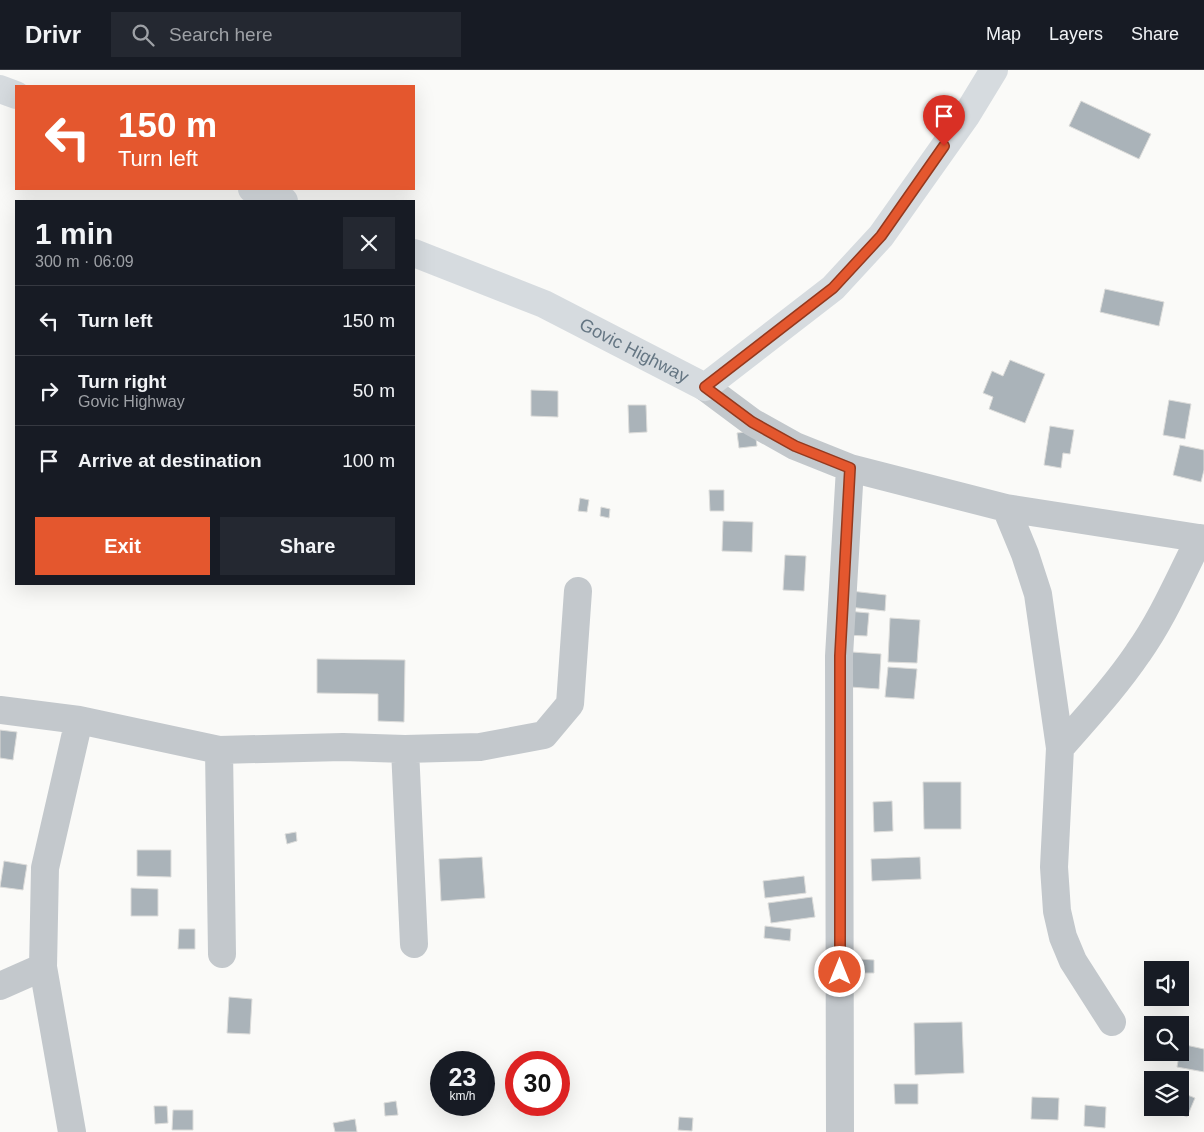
<!DOCTYPE html>
<html lang="en">
<head>
<meta charset="utf-8">
<style>
  :root { --surface:#171b24; --page:#242831; --text:#f1f3f6; --muted:#9ea1a6; --line:#363941; --accent:#e4572e }
  body { margin:0; font-family:Helvetica,sans-serif; background:var(--page); color:var(--text); height:100vh; display:flex; flex-direction:column; font-size:19px; white-space:nowrap }
  * { box-sizing:border-box; margin:0 }
  p { font-size:16px; color:var(--muted) }
  .icon { flex:none; width:28px; height:28px; fill:none; stroke:currentColor; stroke-width:2; stroke-linecap:round; stroke-linejoin:round }
  .map { position:relative; flex:1; overflow:hidden }
  .side { position:absolute; left:15px; top:130px; width:400px; height:385px; display:flex; flex-direction:column; background:var(--surface); border-radius:0px; box-shadow:0 5px 20px #0002 }
  .side>* { flex:none }
  .top-card { position:absolute; left:15px; top:15px; width:400px; height:105px; border-radius:0px; box-shadow:0 5px 20px #0002; background:#e4572e; color:#fff; overflow:hidden }
  .fabs { position:absolute; left:1144px; top:891px; display:grid; gap:10px }
  .fabs a { display:grid; place-items:center; width:45px; height:45px; border-radius:0px; background:var(--surface); box-shadow:0 5px 20px #0002; font-size:25px }
  .speed { position:absolute; left:430px; top:981px; display:flex; gap:10px; font-size:25px; font-weight:700; text-align:center }
  .speed>* { display:grid; place-content:center; width:65px; height:65px; border-radius:50%; background:var(--surface); box-shadow:0 5px 20px #0002; line-height:1 }
  .speed small { font-size:12px; font-weight:400 }
  .speed .limit { border:8px solid #d22; background:#fff; color:#111 }
  .pin { position:absolute; display:grid; place-items:center; width:42px; height:42px; color:#fff; margin:-51px -21px; border-radius:50% 50% 50% 0; rotate:-45deg; box-shadow:0 0 5px #0007 }
  .pin .icon { rotate:45deg }
  .me { position:absolute; width:55px; margin:-28px; rotate:0deg; stroke-linejoin:round; filter:drop-shadow(0 0 4px #0008) }
  .turn { display:flex; align-items:center; gap:18px; height:105px; padding:0 20px; font-size:22px }
  .turn .icon { width:65px; height:65px; stroke-width:2.5 }
  .turn b { display:block; font-size:35px; line-height:42px }
  .round { display:grid; place-items:center; flex:none; width:52px; height:52px; border-radius:0px; background:var(--page) }
  .summary { display:flex; align-items:center; justify-content:space-between; height:85px; padding:0 20px }
  h1 { font-size:30px; font-weight:800; line-height:38px }
  .action { display:flex; gap:10px; margin-top:auto; padding:10px 20px }
  .action a { flex:1; height:58px; border-radius:0px; background:var(--accent); color:#fff; font-size:20px; font-weight:800; line-height:58px; text-align:center }
  .action a+a { background:var(--page); color:var(--text) }
  ul { padding:0; list-style:none }
  li { display:flex; align-items:center; gap:15px; height:70px; padding:0 20px; border-top:1px solid var(--line) }
  li div { flex:1 }
  li b { display:block; font-size:19px }
  li em { font-style:normal }
  header { display:flex; align-items:center; gap:30px; box-sizing:border-box; height:70px; padding:0 25px; background:var(--surface); border-bottom:1px solid var(--line) }
  header strong { font-size:24px }
  nav { display:flex; gap:28px; margin-inline-start:auto; font-size:18px }
  .search { width:350px; height:45px; background:var(--page); display:flex; align-items:center; gap:12px; box-sizing:border-box; padding:0 18px; border-radius:0px; color:var(--muted); font-size:19px }
  .map>svg:first-child { display:block }
  .building { fill:#aab3b9; stroke:#dcdcda }
  .lines { fill:none; stroke-linecap:round; stroke-linejoin:round }
  .minor { stroke:#c3c8cc; stroke-width:28 }
  .major { stroke:#d6dbdf; stroke-width:28 }
  .route-casing { stroke:#94391e; stroke-width:12 }
  .route { stroke:#e4572e; stroke-width:9 }
  .labels { text-anchor:middle; dominant-baseline:central; stroke-width:5; stroke-linejoin:round; paint-order:stroke }
  .street-label { font-size:18px; fill:#657683; stroke:#fff }
</style>
</head>
<body>
<header>
<strong>Drivr</strong>
<div class="search"><svg class="icon" aria-label="search" viewBox="0 0 24 24"><circle cx="10" cy="10" r="6"/><path d="M15 15l6 6"/></svg>Search here</div>
<nav><a>Map</a><a>Layers</a><a>Share</a></nav>
</header>
<div class="map">
<svg width="1204" height="1062" viewBox="0 0 1204 1062">
  <rect width="100%" height="100%" fill="#fafaf8"/>
  <path class="building" d="M 1081,31 L 1151,64 L 1139,89 L 1069,56 Z
    M 1105,219 L 1164,232 L 1159,256 L 1100,242 Z
    M 1010,290 L 1045,304 L 1025,353 L 989,339 L 993,327 L 983,323 L 992,301 L 1003,306 Z
    M 531,320 L 558,321 L 558,347 L 531,346 Z
    M 1169,330 L 1191,334 L 1185,369 L 1163,365 Z
    M 628,335 L 646,335 L 647,362 L 629,363 Z
    M 1050,356 L 1074,360 L 1070,384 L 1063,383 L 1061,398 L 1044,395 Z
    M 755,361 L 757,376 L 739,378 L 737,363 Z
    M 1180,375 L 1204,380 L 1204,400 L 1201,412 L 1173,405 Z
    M 709,420 L 724,420 L 724,441 L 710,441 Z
    M 580,428 L 589,430 L 587,442 L 578,441 Z
    M 601,437 L 610,439 L 609,448 L 600,446 Z
    M 723,451 L 753,452 L 752,482 L 722,481 Z
    M 785,485 L 806,486 L 804,521 L 783,520 Z
    M 851,521 L 886,525 L 885,541 L 849,537 Z
    M 847,541 L 869,543 L 867,566 L 845,565 Z
    M 890,548 L 920,550 L 917,593 L 888,592 Z
    M 852,582 L 881,584 L 879,619 L 850,617 Z
    M 317,589 L 405,590 L 404,652 L 378,651 L 378,624 L 317,623 Z
    M 888,597 L 917,599 L 914,629 L 885,627 Z
    M 0,660 L 17,662 L 13,690 L 0,688 Z
    M 923,712 L 961,712 L 961,759 L 924,759 Z
    M 892,731 L 893,761 L 874,762 L 873,732 Z
    M 296,762 L 297,771 L 287,774 L 285,764 Z
    M 137,780 L 171,780 L 171,807 L 137,806 Z
    M 482,787 L 485,828 L 441,831 L 439,789 Z
    M 920,787 L 921,809 L 872,811 L 871,789 Z
    M 4,791 L 27,795 L 23,820 L 0,817 Z
    M 804,806 L 806,823 L 765,828 L 763,811 Z
    M 131,818 L 158,819 L 158,846 L 131,846 Z
    M 812,827 L 815,847 L 771,853 L 768,833 Z
    M 765,856 L 791,859 L 790,871 L 764,868 Z
    M 179,859 L 195,859 L 195,879 L 178,879 Z
    M 858,889 L 874,890 L 874,903 L 858,903 Z
    M 229,927 L 252,929 L 250,964 L 227,963 Z
    M 962,952 L 964,1003 L 915,1005 L 914,953 Z
    M 1181,974 L 1204,979 L 1204,1002 L 1177,997 Z
    M 894,1014 L 918,1014 L 918,1034 L 895,1034 Z
    M 1180,1022 L 1195,1028 L 1187,1047 L 1165,1038 L 1180,1038 Z
    M 1032,1027 L 1059,1028 L 1058,1050 L 1031,1049 Z
    M 396,1031 L 398,1045 L 385,1046 L 384,1033 Z
    M 1085,1035 L 1106,1037 L 1105,1058 L 1084,1056 Z
    M 154,1036 L 167,1036 L 168,1053 L 155,1054 Z
    M 173,1040 L 193,1040 L 193,1060 L 172,1060 Z
    M 679,1047 L 693,1048 L 692,1061 L 678,1060 Z
    M 355,1049 L 357,1062 L 335,1062 L 333,1053 Z"/>
  <g class="lines">
    <path class="minor" d="M 705,317 L 752,352 L 795,376 L 850,398 L 1006,438 L 1204,469
      M 1006,438 L 1025,484 L 1038,524 L 1060,678 L 1054,797 L 1057,841 L 1063,867 L 1073,891 L 1112,952
      M 0,640 L 79,650 L 219,680 L 343,677 L 405,679 L 480,677 L 544,665 L 570,634 L 578,521
      M 1060,678 C 1087,647 1115,617 1138,583 C 1163,548 1180,507 1200,468
      M 405,679 L 414,874
      M 219,680 L 222,884
      M 0,916 L 43,897
      M 72,1062 L 43,897 L 45,798 L 79,650
      M 840,1062 L 839,586 L 850,398"/>
    <g class="major">
      <path d="M 0,19 L 16,25"/>
      <path d="M 252,119 L 284,131"/>
      <path id="s1" d="M 414,183 L 544,234 L 705,317 L 833,218 L 881,166 L 966,46 L 994,0"/>
    </g>
  </g>
  <g class="lines">
    <defs>
      <path id="route" d="M 840,902 L 840,586 L 850,398 L 795,376 L 752,352 L 705,317 L 833,218 L 881,166 L 944,76"/>
    </defs>
    <use href="#route" class="route-casing"/>
    <use href="#route" class="route"/>
  </g>
  <g class="labels">
    <g class="street-label">
      <text stroke="none"><textPath href="#s1" startOffset="241">Govic Highway</textPath></text>
    </g>
  </g>
</svg>
<div class="fabs">
<a><svg class="icon" aria-label="sound" viewBox="0 0 24 24"><path d="M4 9h4l5-4v14l-5-4H4zM17 9q2 3 0 6"/></svg></a>
<a><svg class="icon" aria-label="search" viewBox="0 0 24 24"><circle cx="10" cy="10" r="6"/><path d="M15 15l6 6"/></svg></a>
<a><svg class="icon" aria-label="layers" viewBox="0 0 24 24"><path d="M12 4l9 5-9 5-9-5zM3 14l9 5 9-5"/></svg></a>
</div>
<div class="speed"><div>23<small>km/h</small></div><div class="limit">30</div></div>
<div class="pin" style="left:944px;top:76px;background:#d93025"><svg class="icon" aria-label="arrive" viewBox="0 0 24 24"><path d="M6 21V4h12l-3 4 3 4H6"/></svg></div>
<svg class="me" style="left:840px;top:902px" viewBox="-20 -20 40 40"><circle r="17" fill="#e4572e" stroke="#fff" stroke-width="3"/><path d="M0-11L8 9 0 5-8 9z" fill="#fff"/></svg>
<div class="top-card">
<div class="turn"><svg class="icon" aria-label="left" viewBox="0 0 24 24"><path d="M17 20v-9H6M10 6l-5 5 5 5"/></svg><div><b>150 m</b>Turn left</div></div>
</div>
<section class="side">
<div class="summary"><div><h1>1 min</h1><p>300 m · 06:09</p></div><a class="round"><svg class="icon" aria-label="close" viewBox="0 0 24 24"><path d="M6 6l12 12M18 6L6 18"/></svg></a></div>
<ul>
<li><svg class="icon" aria-label="left" viewBox="0 0 24 24"><path d="M17 20v-9H6M10 6l-5 5 5 5"/></svg><div><b>Turn left</b></div><em>150 m</em></li>
<li><svg class="icon" aria-label="right" viewBox="0 0 24 24"><path d="M7 20v-9h11M14 6l5 5-5 5"/></svg><div><b>Turn right</b><p>Govic Highway</p></div><em>50 m</em></li>
<li><svg class="icon" aria-label="arrive" viewBox="0 0 24 24"><path d="M6 21V4h12l-3 4 3 4H6"/></svg><div><b>Arrive at destination</b></div><em>100 m</em></li>
</ul>
<div class="action"><a>Exit</a><a>Share</a></div>
</section>
</div>
</body>
</html>
